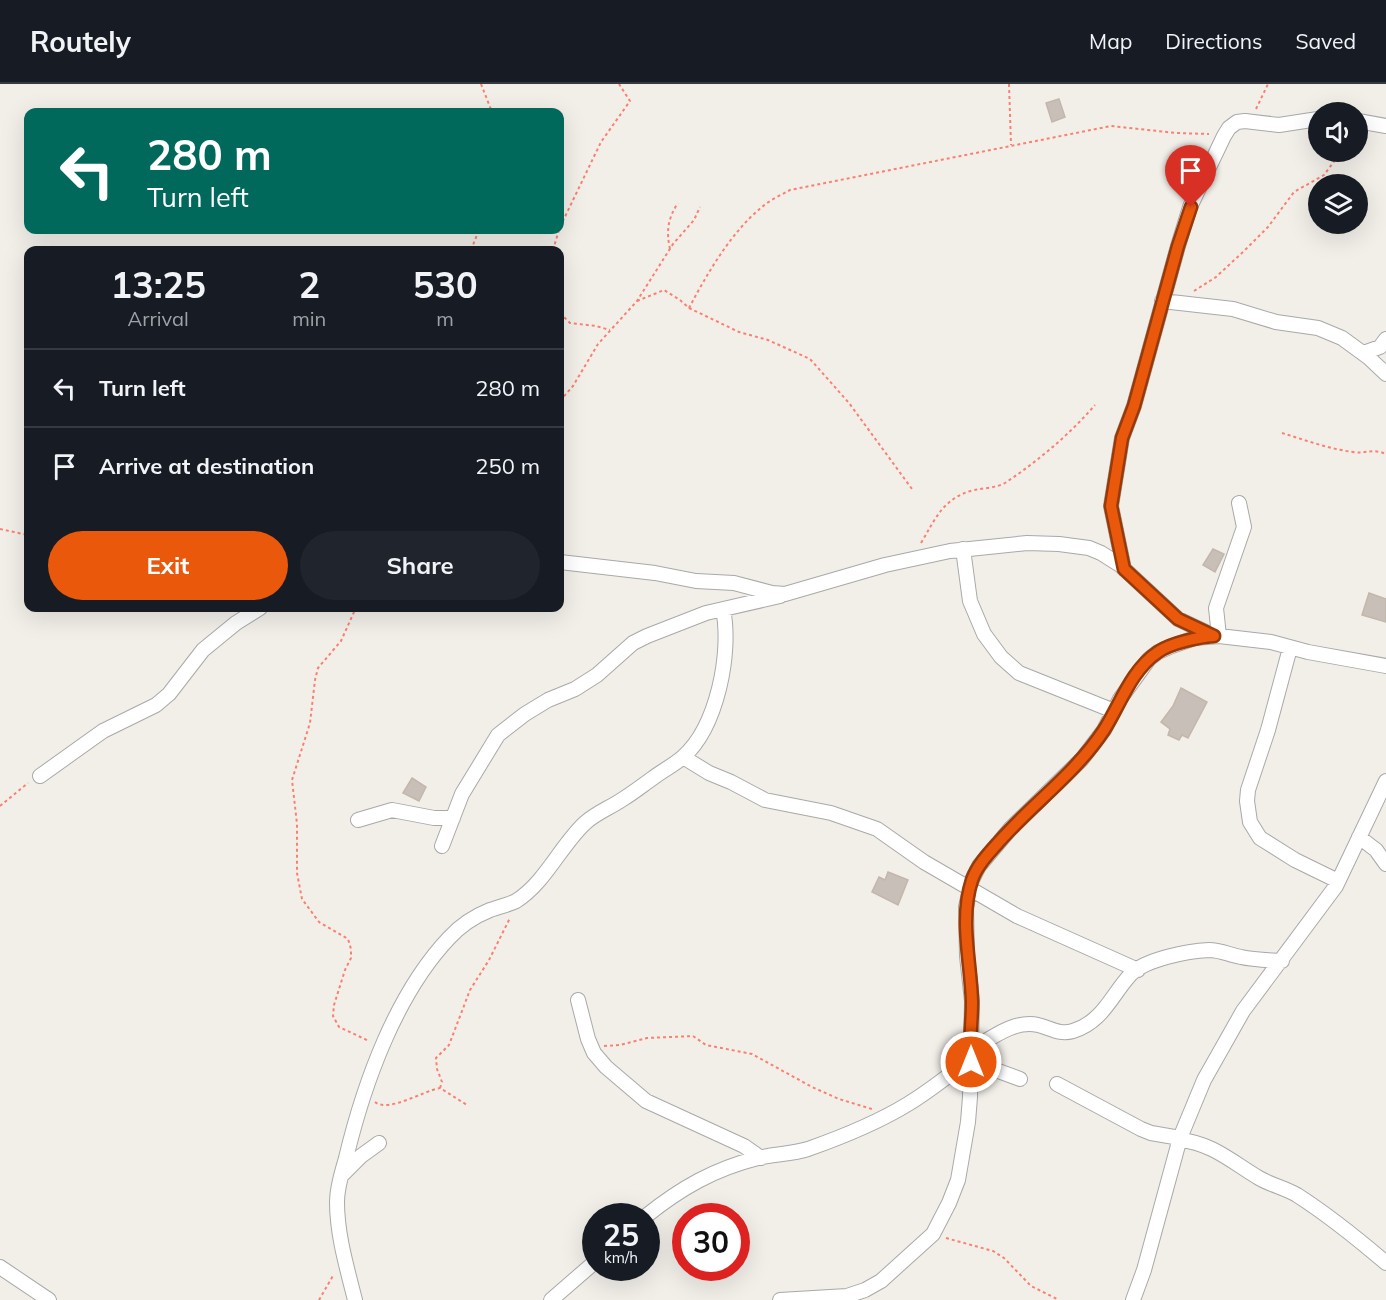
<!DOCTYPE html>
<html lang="en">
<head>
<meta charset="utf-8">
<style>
  :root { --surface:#171b24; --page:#20242c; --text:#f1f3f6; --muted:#9ea1a6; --line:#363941; --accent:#ea580c }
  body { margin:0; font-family:Mulish,sans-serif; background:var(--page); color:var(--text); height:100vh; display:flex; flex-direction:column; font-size:22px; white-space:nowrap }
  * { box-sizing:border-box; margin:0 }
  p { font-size:20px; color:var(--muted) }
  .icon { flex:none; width:33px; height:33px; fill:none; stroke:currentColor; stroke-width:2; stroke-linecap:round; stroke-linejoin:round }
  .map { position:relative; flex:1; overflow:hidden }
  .drawer { position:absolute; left:24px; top:162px; width:540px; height:366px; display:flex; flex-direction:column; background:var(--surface); border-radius:12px; box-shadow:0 6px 24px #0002 }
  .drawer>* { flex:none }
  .top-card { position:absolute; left:24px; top:24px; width:540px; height:126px; border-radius:12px; box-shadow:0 6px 24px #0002; background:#00695c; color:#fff; overflow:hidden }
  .fabs { position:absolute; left:1308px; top:18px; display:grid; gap:12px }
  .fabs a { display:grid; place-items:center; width:60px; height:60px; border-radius:50%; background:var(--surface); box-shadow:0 6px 24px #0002; font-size:30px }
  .speed { position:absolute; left:582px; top:1119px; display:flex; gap:12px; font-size:30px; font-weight:700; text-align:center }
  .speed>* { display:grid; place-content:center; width:78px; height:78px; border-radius:50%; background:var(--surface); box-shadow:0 6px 24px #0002; line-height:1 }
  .speed small { font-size:15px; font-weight:400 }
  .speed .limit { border:9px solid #d22; background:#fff; color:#111 }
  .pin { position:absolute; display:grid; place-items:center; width:51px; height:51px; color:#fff; margin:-62px -26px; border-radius:50% 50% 50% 0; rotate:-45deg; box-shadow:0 0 6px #0007 }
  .pin .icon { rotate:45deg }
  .me { position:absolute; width:66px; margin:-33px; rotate:0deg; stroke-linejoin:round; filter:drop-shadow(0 0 4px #0008) }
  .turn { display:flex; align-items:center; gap:21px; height:126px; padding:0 24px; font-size:27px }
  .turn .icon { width:78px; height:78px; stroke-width:2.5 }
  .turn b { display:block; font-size:42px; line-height:51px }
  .eta { display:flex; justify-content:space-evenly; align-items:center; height:102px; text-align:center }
  .eta b { font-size:36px; font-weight:700; line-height:42px }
  .action { display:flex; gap:12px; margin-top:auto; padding:12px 24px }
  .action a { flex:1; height:69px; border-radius:36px; background:var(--accent); color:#fff; font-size:24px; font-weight:700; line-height:69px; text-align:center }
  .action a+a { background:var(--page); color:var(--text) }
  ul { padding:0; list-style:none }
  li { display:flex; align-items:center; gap:18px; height:78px; padding:0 24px; border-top:2px solid var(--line) }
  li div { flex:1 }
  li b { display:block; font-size:22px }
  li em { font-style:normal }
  header { display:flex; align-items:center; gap:36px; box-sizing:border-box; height:84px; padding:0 30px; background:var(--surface); border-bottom:2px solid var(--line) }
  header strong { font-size:28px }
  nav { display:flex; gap:33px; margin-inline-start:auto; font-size:21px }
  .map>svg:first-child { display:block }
  .building { fill:#c7bfb8; stroke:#c4b6ab; stroke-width:1.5 }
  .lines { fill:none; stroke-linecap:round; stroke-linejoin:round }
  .street-casing { stroke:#a9a9a9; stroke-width:16 }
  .path { stroke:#fa8072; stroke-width:2; stroke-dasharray:3 3; stroke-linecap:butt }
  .street { stroke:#fff; stroke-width:14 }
  .route-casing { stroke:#983908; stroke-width:15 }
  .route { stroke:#ea580c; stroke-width:10 }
</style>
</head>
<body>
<header>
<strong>Routely</strong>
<nav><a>Map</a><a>Directions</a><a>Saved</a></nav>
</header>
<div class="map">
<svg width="1386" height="1216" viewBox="0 0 1386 1216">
  <rect width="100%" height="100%" fill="#f2efe9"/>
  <path class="building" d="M 1059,15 L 1065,33 L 1052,38 L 1046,19 Z
    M 1213,465 L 1224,470 L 1215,488 L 1203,481 Z
    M 1369,509 L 1386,515 L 1386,538 L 1362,531 Z
    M 1181,604 L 1207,618 L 1188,654 L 1182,651 L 1179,656 L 1168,651 L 1170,645 L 1161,638 L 1173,622 Z
    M 412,694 L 426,703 L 419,717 L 403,709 Z
    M 888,788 L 908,796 L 898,821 L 872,808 L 879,793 L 885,796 Z"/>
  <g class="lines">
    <defs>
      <path id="street" d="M 1358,37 L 1386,42
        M 1162,217 L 1233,225 L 1276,238 L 1318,244 L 1342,254 L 1368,273 L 1386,290
        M 1363,269 L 1380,263 L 1386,255
        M 963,465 L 970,517 L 984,550 L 1001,573 L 1019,589 L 1114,627
        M 560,478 L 655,489 L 696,497 L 734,499 L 772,509 L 785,510 L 885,481 L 950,467 L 1027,459 L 1059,460 L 1089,464 L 1101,469 L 1120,481 L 1178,535 L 1212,551
        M 1124,485 L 1111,422 L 1122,354 L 1134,322 L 1178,162 L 1190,123 L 1224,52 L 1229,44 L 1237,38 L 1245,37 L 1279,41 L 1318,35
        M 1219,552 L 1216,524 L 1244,443 L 1239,419
        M 1290,564 L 1268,646 L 1248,706 L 1247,717 L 1250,738 L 1260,754 L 1295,776 L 1338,797
        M 683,673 L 709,689 L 731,698 L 765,716 L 831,729 L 877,745 L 924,778 L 1017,832 L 1138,886
        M 40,692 L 103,647 L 156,621 L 169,610 L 203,566 L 236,539 L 260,524
        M 358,736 L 392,726 L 434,734 L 453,734
        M 1359,753 L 1376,766 L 1386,780
        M 442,762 L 462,710 L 498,651 L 525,630 L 548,616 L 575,605 L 597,591 L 633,559 L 647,552 L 706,529 L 780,512
        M 578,916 L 588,955 L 594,969 L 606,983 L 646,1017 L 744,1062 L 761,1074
        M 971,966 C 990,955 1015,935 1038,941 C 1051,944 1059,951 1073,947 C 1103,938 1112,910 1131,890 C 1146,875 1188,867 1209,866 C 1220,866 1230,871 1241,873 C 1254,876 1268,876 1282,877
        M 971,977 L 1020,995
        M 1057,1000 L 1141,1045 L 1151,1049 L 1180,1054
        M 1180,1056 C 1212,1059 1232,1078 1259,1094 C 1271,1101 1285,1104 1297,1111 C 1328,1131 1358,1155 1386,1179
        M 341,1092 L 361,1072 L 379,1059
        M 646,1132 C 681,1104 714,1085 758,1074 C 775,1070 792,1070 808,1065 C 842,1053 877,1039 908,1020 C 930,1007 950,990 971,975
        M 0,1183 L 49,1216
        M 355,1216 C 347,1184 337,1151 337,1118 C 337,1102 342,1089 346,1074 C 364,999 396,910 449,854 C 460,842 475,832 490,826 C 498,823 508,821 516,817 C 545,799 561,761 585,739 C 597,728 610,724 623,715 C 633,709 643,701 653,694 C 662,687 674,681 683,673 C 717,643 732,569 723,525
        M 551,1216 L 596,1177
        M 780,1216 L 847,1212 L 865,1206 L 881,1197 L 933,1150 L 949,1119 L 958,1096 L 968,1038 L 970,1013 L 972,917 L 967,872 L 966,823 L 972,796 L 979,782 L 1011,744 L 1082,675 L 1104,646 L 1120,615 L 1149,575 L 1158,568 L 1172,562 L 1195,554 L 1219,552 L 1271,558 L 1308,568 L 1386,582
        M 1133,1216 L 1144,1186 L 1180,1054 L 1204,996 L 1243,927 L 1336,802 L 1386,697"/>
    </defs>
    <use href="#street" class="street-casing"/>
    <path class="path" d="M 481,0 L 492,28
      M 1009,0 L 1011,61
      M 1256,25 L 1268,0
      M 560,143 L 601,58 L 630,17 L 619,0
      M 670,165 C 666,147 668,134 678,119
      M 471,166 L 479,146
      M 553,166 L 559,146
      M 1194,207 L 1216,193 L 1244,167 L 1268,143 L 1294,108 L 1324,91 L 1341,68
      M 637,217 L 664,206 L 680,216 L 689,224 L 739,248 L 768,256 L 810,275 L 849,319 L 912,405
      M 689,224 C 707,190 731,148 762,123 C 770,116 781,111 790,106 L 1111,42 L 1176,49 L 1209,50
      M 560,229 L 570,239 L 596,242 L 610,246
      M 560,317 L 573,302 L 598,260 L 637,217 L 673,160 L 694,136 L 700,123
      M 1282,349 C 1305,356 1329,365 1353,368 C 1366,370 1372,364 1386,370
      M 0,445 L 28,451
      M 921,459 C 936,434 943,414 974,406 C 984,404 996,404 1005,399 C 1038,377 1069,351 1095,321
      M 359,524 L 354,528 L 341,557 L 318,584 L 315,596 L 310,639 L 292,696 L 297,740 L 297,789 L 302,815 L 319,838 L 348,855 L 351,865 L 351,874 L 345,886 L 334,921 L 333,932 L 339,943 L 369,957
      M 0,722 L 28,699
      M 604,962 L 620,961 L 647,954 L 693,952 L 706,961 L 752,970 L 812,1003 L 839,1015 L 872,1025
      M 440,1004 L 442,998 L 437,985 L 436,974 L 449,961 L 470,906 L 489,876 L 510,834
      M 375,1018 C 388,1029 423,1007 440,1004 L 467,1021
      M 946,1154 L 993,1167 L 1004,1174 L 1031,1202 L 1059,1216
      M 319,1216 L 334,1190"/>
    <use href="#street" class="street"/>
  </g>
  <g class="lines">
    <defs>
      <path id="route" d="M 971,978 C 969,958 972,938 972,918 C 971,878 959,836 972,796 C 977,782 988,770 998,759 C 1032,720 1075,690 1104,646 C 1120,621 1131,586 1158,568 C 1171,559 1199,553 1214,552 L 1178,535 L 1124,485 L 1111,422 L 1122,354 L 1134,322 L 1178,162 L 1191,123"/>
    </defs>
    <use href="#route" class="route-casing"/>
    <use href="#route" class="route"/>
  </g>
</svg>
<div class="fabs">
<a><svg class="icon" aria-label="sound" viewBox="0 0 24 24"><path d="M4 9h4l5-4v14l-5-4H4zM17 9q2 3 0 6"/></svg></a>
<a><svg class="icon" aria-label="layers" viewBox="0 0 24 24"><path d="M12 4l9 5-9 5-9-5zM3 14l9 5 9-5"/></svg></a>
</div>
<div class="speed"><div>25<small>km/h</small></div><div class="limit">30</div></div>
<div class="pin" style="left:1191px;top:123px;background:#d93025"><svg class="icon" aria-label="arrive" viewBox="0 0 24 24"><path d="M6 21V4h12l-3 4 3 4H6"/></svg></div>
<svg class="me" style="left:971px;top:978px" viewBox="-20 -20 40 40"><circle r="17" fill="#ea580c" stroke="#fff" stroke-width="3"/><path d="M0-11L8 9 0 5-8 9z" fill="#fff"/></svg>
<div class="top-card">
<div class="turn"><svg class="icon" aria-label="left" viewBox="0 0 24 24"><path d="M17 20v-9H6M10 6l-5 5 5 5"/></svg><div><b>280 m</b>Turn left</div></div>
</div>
<section class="drawer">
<div class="eta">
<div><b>13:25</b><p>Arrival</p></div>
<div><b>2</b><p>min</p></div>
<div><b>530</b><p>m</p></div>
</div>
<ul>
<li><svg class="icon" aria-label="left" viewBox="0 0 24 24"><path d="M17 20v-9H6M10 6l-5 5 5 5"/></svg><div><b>Turn left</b></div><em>280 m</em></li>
<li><svg class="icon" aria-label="arrive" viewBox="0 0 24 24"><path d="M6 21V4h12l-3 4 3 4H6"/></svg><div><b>Arrive at destination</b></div><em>250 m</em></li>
</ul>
<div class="action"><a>Exit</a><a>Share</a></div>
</section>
</div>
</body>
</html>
